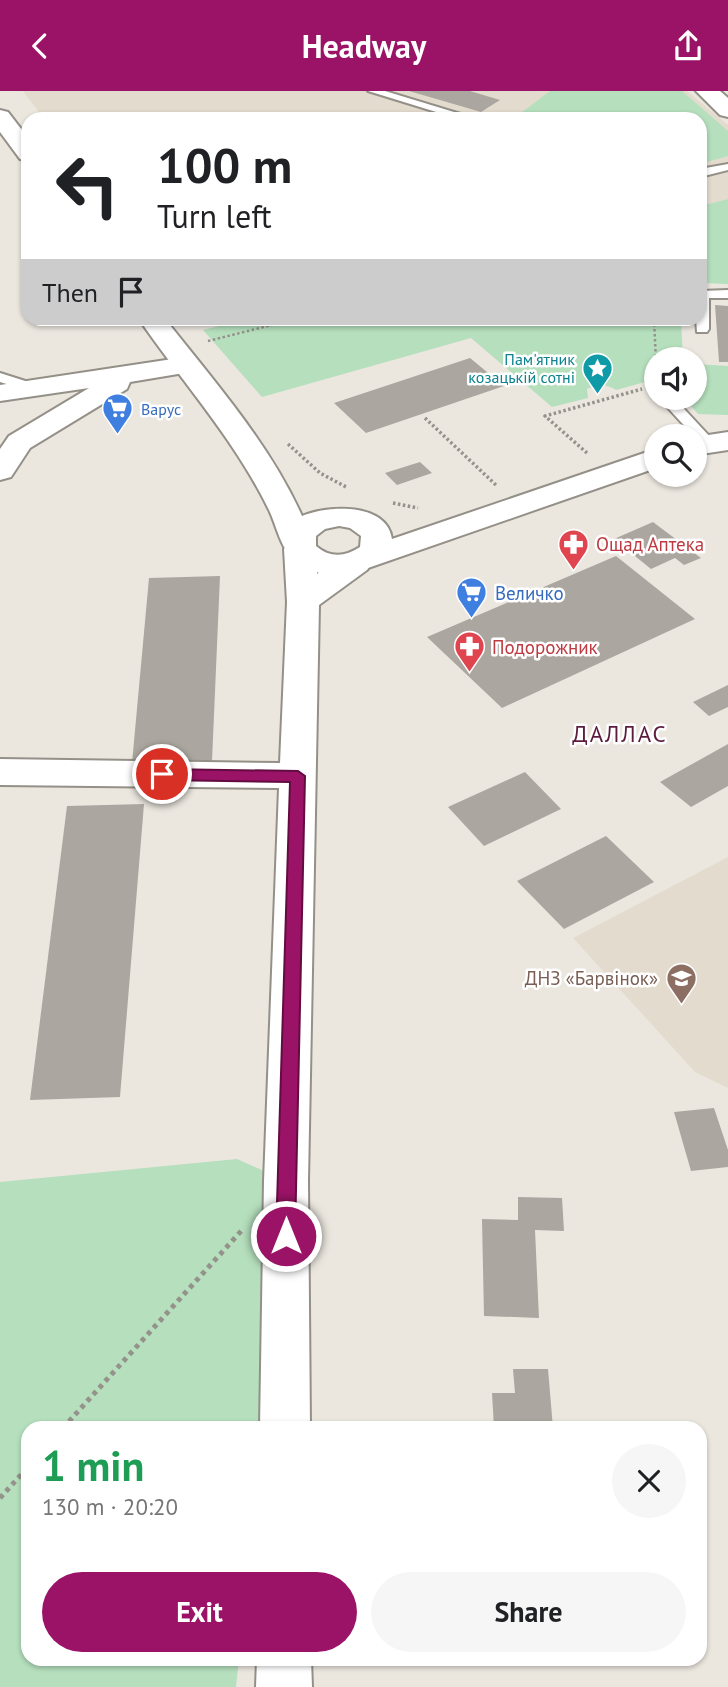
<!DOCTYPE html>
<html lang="en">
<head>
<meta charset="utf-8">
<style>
  :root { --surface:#fff; --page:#f6f6f6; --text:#202124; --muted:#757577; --accent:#9a1366 }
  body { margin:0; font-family:"PT Sans",sans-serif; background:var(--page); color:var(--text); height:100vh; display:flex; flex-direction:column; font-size:26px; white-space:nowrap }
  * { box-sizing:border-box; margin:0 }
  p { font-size:23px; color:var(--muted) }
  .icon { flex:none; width:38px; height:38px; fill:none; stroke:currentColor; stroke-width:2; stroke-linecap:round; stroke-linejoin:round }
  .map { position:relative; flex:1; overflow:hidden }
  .panel { position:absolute; left:21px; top:1330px; width:686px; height:245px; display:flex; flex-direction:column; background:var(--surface); border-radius:21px; box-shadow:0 2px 5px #0004 }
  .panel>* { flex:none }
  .banner { position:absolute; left:21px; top:21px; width:686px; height:214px; border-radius:21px; box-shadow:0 2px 5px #0004; background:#fff; color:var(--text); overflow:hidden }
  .buttons { position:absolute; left:644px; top:256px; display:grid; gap:14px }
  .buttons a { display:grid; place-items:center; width:63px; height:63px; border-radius:50%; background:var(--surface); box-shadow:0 2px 5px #0004; font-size:35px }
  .pin { position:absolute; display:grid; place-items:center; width:60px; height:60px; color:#fff; margin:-30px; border:4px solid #fff; border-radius:50%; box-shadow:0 2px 7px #0007 }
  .me { position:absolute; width:77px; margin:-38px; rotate:0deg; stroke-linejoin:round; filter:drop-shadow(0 0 5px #0008) }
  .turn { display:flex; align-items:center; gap:24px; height:147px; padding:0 21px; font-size:32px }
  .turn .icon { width:91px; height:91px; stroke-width:2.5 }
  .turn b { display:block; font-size:49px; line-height:60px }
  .then { display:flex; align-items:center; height:66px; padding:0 21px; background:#0003; gap:14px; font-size:26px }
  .round { display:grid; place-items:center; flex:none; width:74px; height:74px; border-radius:37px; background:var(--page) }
  .headline { display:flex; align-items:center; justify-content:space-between; height:119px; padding:0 21px }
  h1 { font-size:42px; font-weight:800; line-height:52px; color:#1e9e55 }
  .primary-button { display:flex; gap:14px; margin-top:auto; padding:14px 21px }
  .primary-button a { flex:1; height:80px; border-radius:42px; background:var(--accent); color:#fff; font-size:28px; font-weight:800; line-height:80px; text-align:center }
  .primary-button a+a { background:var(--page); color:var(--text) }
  header { display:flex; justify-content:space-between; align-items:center; height:91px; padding:0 21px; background:var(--accent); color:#fff; font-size:32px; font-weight:800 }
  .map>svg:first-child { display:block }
  .built { fill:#e3dcce }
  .green { fill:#b5dfbd }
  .building { fill:#aba7a0 }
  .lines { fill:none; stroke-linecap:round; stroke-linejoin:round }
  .lane-casing { stroke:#949088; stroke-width:4 }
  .street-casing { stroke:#949088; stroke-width:4 }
  .secondary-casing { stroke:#949088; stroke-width:4 }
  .path-far2 { stroke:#95928c; stroke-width:2.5; stroke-dasharray:2.5 2.5; stroke-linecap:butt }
  .path-far1 { stroke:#95928c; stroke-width:3.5; stroke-dasharray:2.5 2.5; stroke-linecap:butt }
  .path { stroke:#95928c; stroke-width:5; stroke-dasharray:4.5 4.5; stroke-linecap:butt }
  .lane { fill:#fff; fill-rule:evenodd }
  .street { fill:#fff; fill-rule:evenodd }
  .secondary { fill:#fff; fill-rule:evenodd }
  .route { fill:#9a1366; stroke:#640c42; stroke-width:2 }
  .labels { text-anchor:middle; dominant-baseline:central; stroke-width:5; stroke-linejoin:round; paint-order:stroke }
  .far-culture-label { font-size:16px; fill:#0d838f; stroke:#fff; text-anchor:end }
  .far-shop-label { font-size:16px; fill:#366cbe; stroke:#fff; text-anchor:start }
  .health-label { font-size:19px; fill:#be3a42; stroke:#fff; text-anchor:start }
  .shop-label { font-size:19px; fill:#366cbe; stroke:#fff; text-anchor:start }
  .education-label { font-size:19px; fill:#785e54; stroke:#fff; text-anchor:end }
  .quarter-label { font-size:23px; letter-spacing:2px; fill:#5b1c3e; stroke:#fff }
</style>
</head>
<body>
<header><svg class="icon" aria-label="back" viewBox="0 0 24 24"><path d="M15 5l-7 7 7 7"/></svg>Headway<svg class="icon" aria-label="share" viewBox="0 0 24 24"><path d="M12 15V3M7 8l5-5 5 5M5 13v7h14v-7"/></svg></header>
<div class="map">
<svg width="728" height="1596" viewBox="0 0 728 1596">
  <rect width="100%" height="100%" fill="#ebe7df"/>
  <path class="built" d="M 23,0 L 687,0 L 728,34 L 728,108 L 700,115 L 700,28 L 44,28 Z
    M 728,766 L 728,997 L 695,981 L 573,847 Z"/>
  <path class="green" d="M 550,0 L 682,0 L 728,40 L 728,65 L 700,73 L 700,28 L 513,28 Z
    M 728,108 L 728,193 L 700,192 L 700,115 Z
    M 248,228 L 681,228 L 683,268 L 656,268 L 656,288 L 616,299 C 606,293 597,293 587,298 L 588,307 L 552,316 L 471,247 L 262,306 L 203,239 Z
    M 695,273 L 728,275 L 728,324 L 698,323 L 683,306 L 695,306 Z
    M 237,1068 L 282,1088 L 260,1337 L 28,1337 L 28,1568 L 239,1568 L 236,1596 L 0,1596 L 0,1091 Z"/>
  <path class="building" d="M 409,0 L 470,0 L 500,9 L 481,21 Z
    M 715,214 L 728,215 L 728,271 L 719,271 Z
    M 470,267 L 504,295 L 366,342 L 334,312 Z
    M 420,371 L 432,382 L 397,394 L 385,382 Z
    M 653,431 L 701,467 L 684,474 L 675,467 L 651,478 L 614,448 Z
    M 616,465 L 695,528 L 502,617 L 427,546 Z
    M 220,485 L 212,670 L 132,672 L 149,487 Z
    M 728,594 L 728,616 L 709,625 L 693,611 Z
    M 728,653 L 728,695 L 691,716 L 660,691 Z
    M 525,681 L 561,718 L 484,755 L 448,716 Z
    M 144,713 L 120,1006 L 30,1009 L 67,715 Z
    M 606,745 L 654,791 L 564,838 L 517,790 Z
    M 714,1017 L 728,1059 L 728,1076 L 691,1080 L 674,1021 Z
    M 518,1106 L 562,1107 L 564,1140 L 535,1139 L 539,1227 L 484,1225 L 482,1128 L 518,1129 Z
    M 513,1278 L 548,1278 L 553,1337 L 494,1337 L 492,1302 L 515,1302 Z"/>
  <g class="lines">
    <defs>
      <path id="lane" d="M 368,0 L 385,0 L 477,28 L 459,28 Z
        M 728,73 L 728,79 L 700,86 L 700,78 Z
        M 728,199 L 728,207 L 709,207 L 709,238 L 707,241 L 697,241 L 696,228 L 700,228 L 700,200 Z
        M 0,282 L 38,294 L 40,297 L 33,301 L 0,291 Z
        M 658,306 L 673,306 L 712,348 L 714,351 L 712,354 L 702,354 Z"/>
      <path id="street" d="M 696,0 L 720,0 L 728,7 L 728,26 L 720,24 Z
        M 186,266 L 196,268 L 200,274 L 196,280 L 130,291 L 127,298 L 30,357 L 11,386 L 0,389 L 0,358 L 9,345 L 89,297 L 0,310 L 0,294 Z
        M 300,449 L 311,451 L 316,458 L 317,483 C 332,471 348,460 367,465 L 372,472 L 367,479 L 319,514 L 308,1090 L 310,1337 L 260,1337 L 264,1090 L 279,697 L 0,694 L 0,668 L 280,672 L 287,511 L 284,458 L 289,451 Z
        M 257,1568 L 311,1568 L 312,1596 L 256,1596 Z"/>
      <path id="secondary" d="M 0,19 L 8,21 L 28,47 L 28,70 L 20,68 L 0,41 Z
        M 139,228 L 165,228 C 214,290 269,352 302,425 C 327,414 387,411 392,448 L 656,358 L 656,377 L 368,477 C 344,484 317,488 296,471 C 281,459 277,436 269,419 C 235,349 183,292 139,228 ZM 339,435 L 350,437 L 361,445 L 360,456 C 345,466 330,467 316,455 L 316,445 L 325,438 Z
        M 728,341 L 728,359 L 695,364 L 695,346 Z"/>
    </defs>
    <use href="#lane" class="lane-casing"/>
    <use href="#street" class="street-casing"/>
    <use href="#secondary" class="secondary-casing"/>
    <path class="path-far2" d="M 654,228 L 656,270
      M 208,250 L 296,228"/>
    <path class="path-far1" d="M 425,327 L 496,394
      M 288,353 L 320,382 L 348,397
      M 587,362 L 545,325 L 642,298
      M 393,412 L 418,417"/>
    <path class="path" d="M 63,1337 L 243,1138
      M 0,1407 L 28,1376"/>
    <use href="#lane" class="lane"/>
    <use href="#street" class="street"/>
    <use href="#secondary" class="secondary"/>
  </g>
  <path class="route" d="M 162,678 L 298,680 L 305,685 L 295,1145 L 292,1151 L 286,1154 L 279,1151 L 276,1145 L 290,691 L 162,689 L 155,683 Z"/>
  <defs>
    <symbol id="sight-pin" viewBox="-11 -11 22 30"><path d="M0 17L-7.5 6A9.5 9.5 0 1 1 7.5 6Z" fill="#0f9aa8" stroke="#fff"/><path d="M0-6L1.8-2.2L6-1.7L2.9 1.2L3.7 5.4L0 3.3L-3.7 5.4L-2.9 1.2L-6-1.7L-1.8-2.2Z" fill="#fff"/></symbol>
    <symbol id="supermarket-pin" viewBox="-11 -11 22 30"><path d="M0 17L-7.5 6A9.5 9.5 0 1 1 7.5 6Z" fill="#3f7fe0" stroke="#fff"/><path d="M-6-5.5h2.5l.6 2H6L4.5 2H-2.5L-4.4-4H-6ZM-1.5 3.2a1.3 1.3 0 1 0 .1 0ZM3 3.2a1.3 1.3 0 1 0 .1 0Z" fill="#fff"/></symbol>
    <symbol id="pharmacy-pin" viewBox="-11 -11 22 30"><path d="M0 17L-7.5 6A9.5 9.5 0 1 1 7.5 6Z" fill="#e0444e" stroke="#fff"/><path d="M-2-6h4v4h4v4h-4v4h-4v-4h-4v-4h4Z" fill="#fff"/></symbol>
    <symbol id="school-pin" viewBox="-11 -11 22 30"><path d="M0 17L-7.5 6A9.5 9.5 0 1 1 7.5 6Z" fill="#8d6e63" stroke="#fff"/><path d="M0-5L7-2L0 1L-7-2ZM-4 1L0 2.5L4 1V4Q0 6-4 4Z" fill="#fff"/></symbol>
  </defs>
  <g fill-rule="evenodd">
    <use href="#sight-pin" x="580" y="260" width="35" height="47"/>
    <use href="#supermarket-pin" x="100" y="300" width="35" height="47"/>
    <use href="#pharmacy-pin" x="556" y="436" width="35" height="47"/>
    <use href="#supermarket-pin" x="454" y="484" width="35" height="47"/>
    <use href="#pharmacy-pin" x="452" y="538" width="35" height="47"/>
    <use href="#school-pin" x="664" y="870" width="35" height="47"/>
  </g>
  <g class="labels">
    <g class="far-culture-label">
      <text x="575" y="268">Пам'ятник<tspan x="575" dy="18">козацькій сотні</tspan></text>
    </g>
    <g class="far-shop-label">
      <text x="141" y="318">Варус</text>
    </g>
    <g class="health-label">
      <text x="596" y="453">Ощад Аптека</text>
      <text x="492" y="556">Подорожник</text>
    </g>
    <g class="shop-label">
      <text x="495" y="502">Величко</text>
    </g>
    <g class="education-label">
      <text x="658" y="887">ДНЗ «Барвінок»</text>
    </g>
    <g class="quarter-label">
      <text x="620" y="642">ДАЛЛАС</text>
    </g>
  </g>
</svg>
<div class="buttons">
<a><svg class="icon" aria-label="sound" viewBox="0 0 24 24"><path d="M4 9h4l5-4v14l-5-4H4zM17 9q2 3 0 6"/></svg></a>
<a><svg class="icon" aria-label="search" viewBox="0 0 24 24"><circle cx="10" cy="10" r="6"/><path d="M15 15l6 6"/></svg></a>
</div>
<div class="pin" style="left:162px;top:683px;background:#d93025"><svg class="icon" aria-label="arrive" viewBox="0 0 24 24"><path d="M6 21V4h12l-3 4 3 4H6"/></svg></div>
<svg class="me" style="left:286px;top:1145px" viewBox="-20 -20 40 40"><circle r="17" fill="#9a1366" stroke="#fff" stroke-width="3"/><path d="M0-11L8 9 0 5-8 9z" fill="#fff"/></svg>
<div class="banner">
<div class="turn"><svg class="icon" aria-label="left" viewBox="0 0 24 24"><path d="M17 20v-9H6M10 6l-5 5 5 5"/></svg><div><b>100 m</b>Turn left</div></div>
<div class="then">Then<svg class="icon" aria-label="arrive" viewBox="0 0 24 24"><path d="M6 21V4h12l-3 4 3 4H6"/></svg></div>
</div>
<section class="panel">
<div class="headline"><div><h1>1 min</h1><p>130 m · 20:20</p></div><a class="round"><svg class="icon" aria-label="close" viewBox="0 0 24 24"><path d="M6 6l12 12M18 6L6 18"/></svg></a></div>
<div class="primary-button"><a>Exit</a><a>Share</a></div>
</section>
</div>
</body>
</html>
